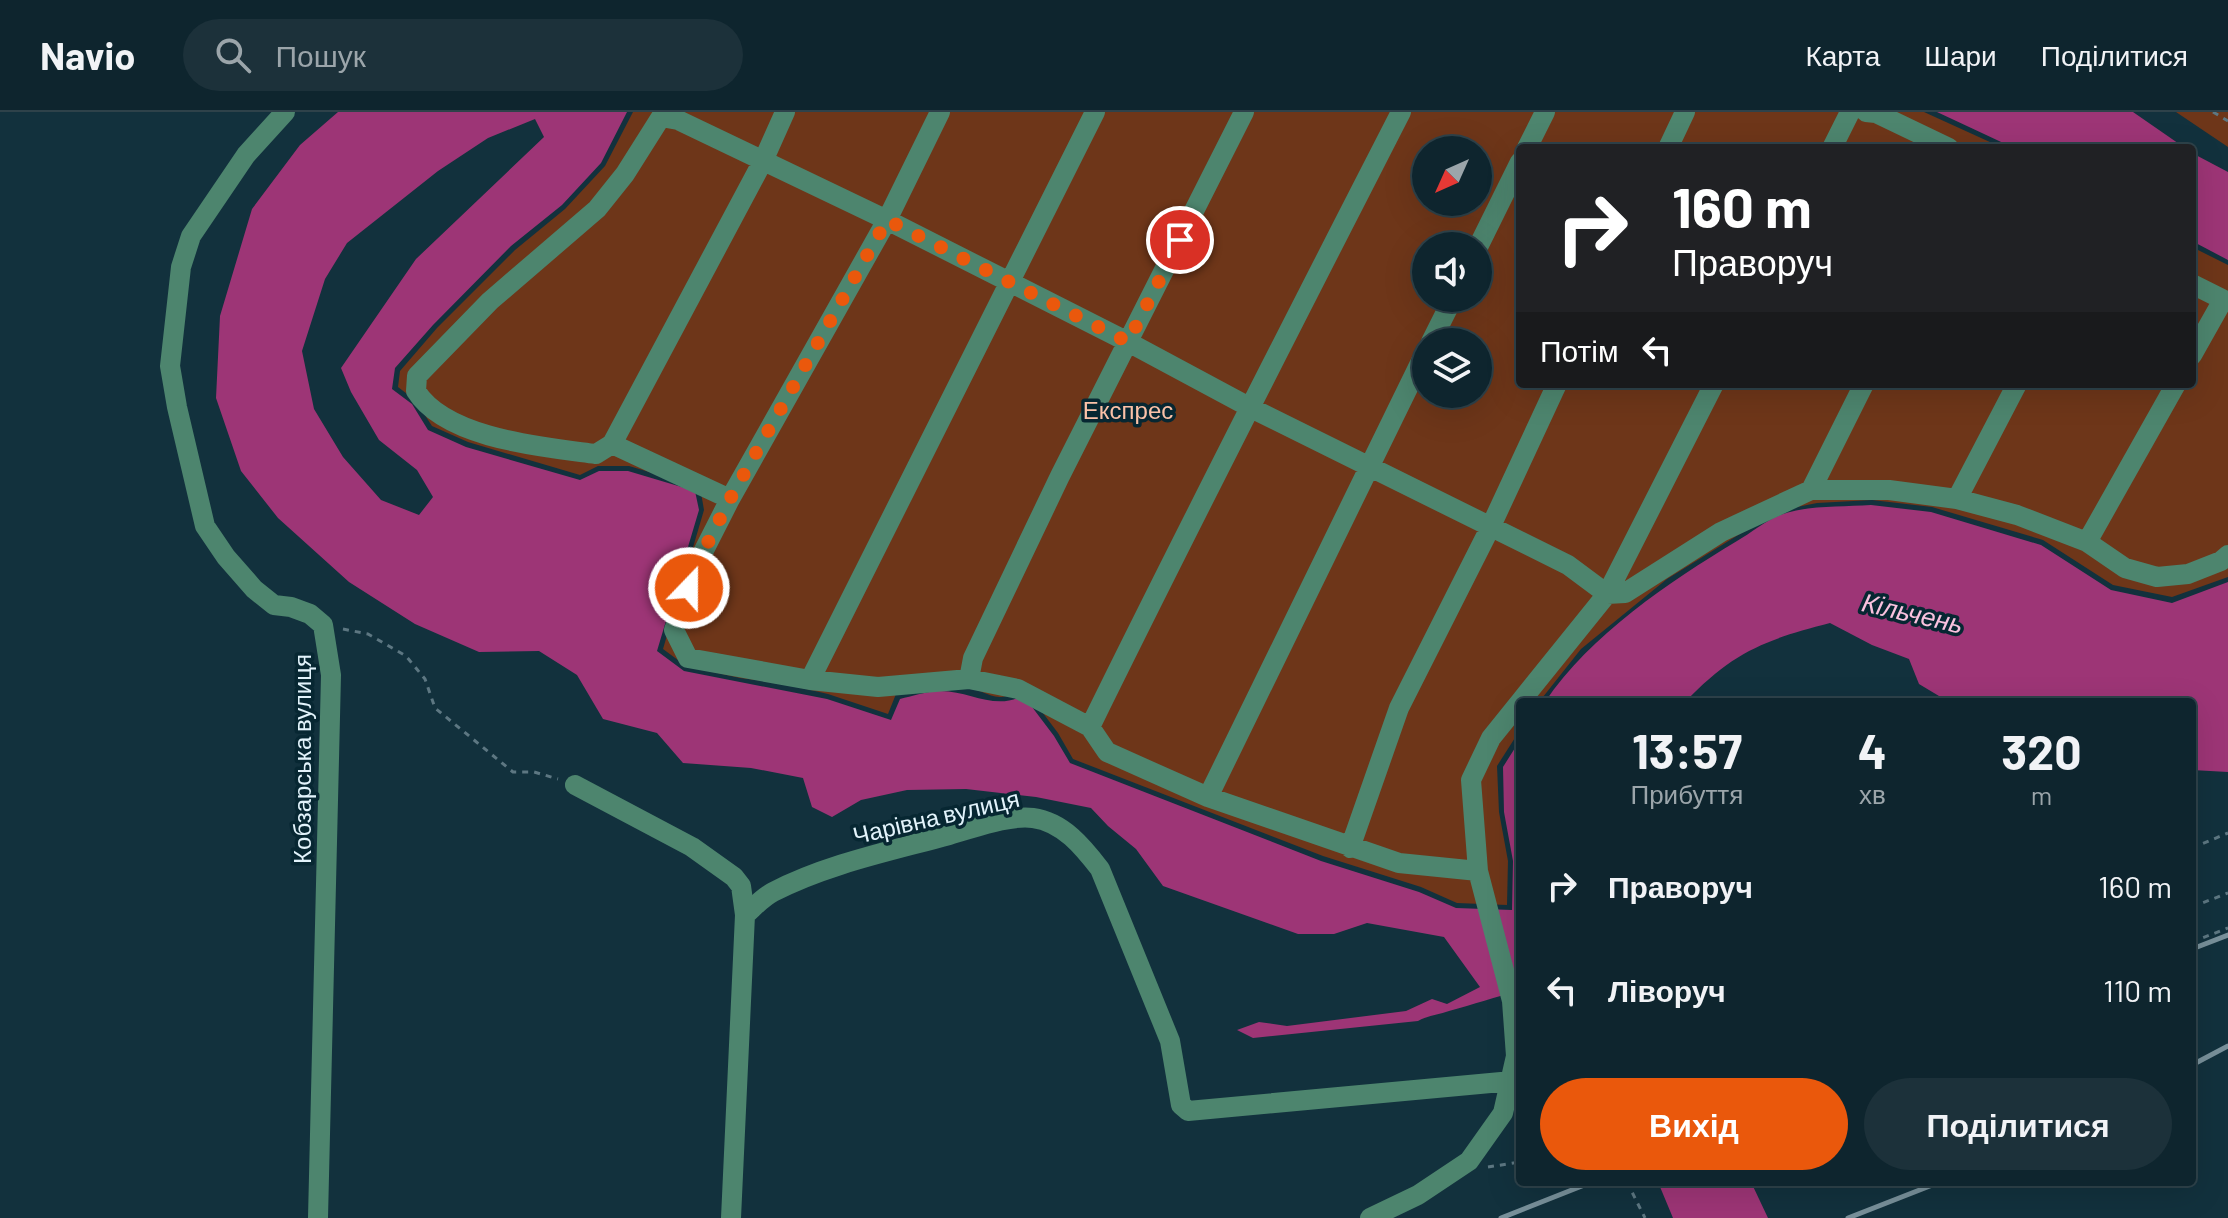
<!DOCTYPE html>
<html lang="uk">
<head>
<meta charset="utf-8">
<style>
  :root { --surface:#0e252e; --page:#1c313a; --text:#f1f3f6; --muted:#9ba5aa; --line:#2e424a; --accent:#ea580c }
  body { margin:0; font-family:Barlow,sans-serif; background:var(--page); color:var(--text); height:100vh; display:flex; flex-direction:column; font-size:30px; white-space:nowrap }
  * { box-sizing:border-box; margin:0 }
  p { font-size:26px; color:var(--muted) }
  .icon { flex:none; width:44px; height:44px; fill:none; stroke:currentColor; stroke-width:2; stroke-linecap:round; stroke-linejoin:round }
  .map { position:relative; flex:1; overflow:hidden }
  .panel { position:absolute; left:1516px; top:586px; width:680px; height:488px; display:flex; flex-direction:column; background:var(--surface); border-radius:8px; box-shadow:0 8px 32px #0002,0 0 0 2px var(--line) }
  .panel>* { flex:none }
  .hud { position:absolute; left:1516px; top:32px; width:680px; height:244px; border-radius:8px; box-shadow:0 8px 32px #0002,0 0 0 2px var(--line); background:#202124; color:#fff; overflow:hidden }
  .needle { width:52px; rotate:225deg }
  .tools { position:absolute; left:1412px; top:24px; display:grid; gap:16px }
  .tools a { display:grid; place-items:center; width:80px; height:80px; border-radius:50%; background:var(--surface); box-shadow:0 8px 32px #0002,0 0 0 2px var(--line); font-size:40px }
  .pin { position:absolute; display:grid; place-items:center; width:68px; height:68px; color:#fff; margin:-34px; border:4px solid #fff; border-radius:50%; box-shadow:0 2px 8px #0007 }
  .me { position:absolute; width:88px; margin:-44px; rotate:22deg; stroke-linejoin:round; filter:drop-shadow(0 0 6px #0008) }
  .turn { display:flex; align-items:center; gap:28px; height:168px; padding:0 24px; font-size:36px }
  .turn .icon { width:104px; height:104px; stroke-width:2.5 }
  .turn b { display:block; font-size:56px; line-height:68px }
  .then { display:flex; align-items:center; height:76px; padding:0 24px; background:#0003; gap:16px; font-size:30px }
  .eta { display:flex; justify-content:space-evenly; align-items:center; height:136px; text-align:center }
  .eta b { font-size:48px; font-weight:700; line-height:56px }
  .cta { display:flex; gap:16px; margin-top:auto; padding:16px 24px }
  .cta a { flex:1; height:92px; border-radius:48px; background:var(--accent); color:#fff; font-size:32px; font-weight:700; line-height:92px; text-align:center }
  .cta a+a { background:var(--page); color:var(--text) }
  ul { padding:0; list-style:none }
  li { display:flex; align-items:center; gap:24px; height:104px; padding:0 24px }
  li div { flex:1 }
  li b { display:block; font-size:30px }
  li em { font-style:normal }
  header { display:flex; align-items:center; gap:48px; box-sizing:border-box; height:112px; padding:0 40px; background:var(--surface); border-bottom:2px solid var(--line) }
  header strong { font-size:38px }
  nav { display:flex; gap:44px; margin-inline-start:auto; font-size:28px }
  .search { width:560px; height:72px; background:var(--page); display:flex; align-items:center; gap:20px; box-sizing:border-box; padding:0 28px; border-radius:44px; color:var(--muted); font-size:30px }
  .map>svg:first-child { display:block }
  .green { fill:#6e3619; fill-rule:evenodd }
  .water { fill:#9d3576; fill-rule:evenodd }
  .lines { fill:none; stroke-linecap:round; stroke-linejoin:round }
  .path { stroke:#5d7782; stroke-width:3; stroke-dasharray:6 6; stroke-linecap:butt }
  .minor { stroke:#4d856e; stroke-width:20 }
  .rail { stroke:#78909a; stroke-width:5 }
  .route { stroke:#ea580c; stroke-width:14; stroke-dasharray:0 25.2 }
  .labels { text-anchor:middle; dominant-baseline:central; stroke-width:7; stroke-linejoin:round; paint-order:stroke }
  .park-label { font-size:24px; fill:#fbc2a8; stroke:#072732 }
  .street-label { font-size:24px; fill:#e2f3fb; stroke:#072732 }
  .water-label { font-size:26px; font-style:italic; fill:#fac2df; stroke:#072732 }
</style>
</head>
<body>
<header>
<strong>Navio</strong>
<div class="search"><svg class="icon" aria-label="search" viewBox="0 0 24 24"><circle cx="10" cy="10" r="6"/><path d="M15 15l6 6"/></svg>Пошук</div>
<nav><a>Карта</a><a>Шари</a><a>Поділитися</a></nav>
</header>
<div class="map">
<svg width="2228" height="1106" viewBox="0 0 2228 1106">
  <rect width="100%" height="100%" fill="#12313d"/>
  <path class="green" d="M 633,0 L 1924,0 L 2003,36 L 1520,36 L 1520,272 L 2192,272 L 2192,135 L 2228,153 L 2228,465 L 2172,485 L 2113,473 L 2043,428 L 1932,395 L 1872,388 L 1817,391 L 1777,399 L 1667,467 L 1581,537 L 1539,590 L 1520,590 L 1520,618 L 1497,654 L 1499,700 L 1508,749 L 1507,793 L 1457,791 L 1421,775 L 1323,744 L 1073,647 L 1058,621 L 1024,576 C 991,596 990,576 962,576 C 940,576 918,580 896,582 L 888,602 L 828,582 L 780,571 L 740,566 L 686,554 L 663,537 L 704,398 L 700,375 L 629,354 L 598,354 L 580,363 L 468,330 L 432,314 L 415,288 L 398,275 L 400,259 L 437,216 L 515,138 L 565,97 L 605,54 ZM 1426,38 L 1478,38 L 1478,90 L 1426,90 ZM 1426,134 L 1478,134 L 1478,186 L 1426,186 ZM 1426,230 L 1478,230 L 1478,282 L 1426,282 Z
    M 2176,0 L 2228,0 L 2228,35 Z"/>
  <path class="water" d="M 338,0 L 627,0 L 601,51 L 562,93 L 511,134 L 433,213 L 395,256 L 392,277 L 412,292 L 428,318 L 466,335 L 580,368 L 599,359 L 628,359 L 695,379 L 699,398 L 657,539 L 684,559 L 827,587 L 891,608 L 900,587 C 912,584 925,580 937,579 C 968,577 995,600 1023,583 L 1054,624 L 1070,651 L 1321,749 L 1419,780 L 1456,796 L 1512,798 L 1513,749 L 1504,700 L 1503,655 L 1520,628 L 1520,879 C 1496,884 1473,893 1449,899 C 1438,903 1429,903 1418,909 L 1253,926 L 1237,918 L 1259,910 L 1287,914 L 1406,899 L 1432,887 L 1447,892 L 1480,875 L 1444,825 L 1367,811 L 1334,822 L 1298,822 L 1163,774 L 1136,737 L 1108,714 L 1091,696 L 1036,685 L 966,677 L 907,678 L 861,688 L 832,705 L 812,695 L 803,666 L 751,656 L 683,651 L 657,621 L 603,607 L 577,563 L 539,539 L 479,540 L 415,512 L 349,470 L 278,406 L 241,359 L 216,286 L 220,204 L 252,97 L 300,33 ZM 535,7 L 544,25 L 416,147 L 341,256 L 351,280 L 379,328 L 417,358 L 433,385 L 419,403 L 381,388 L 343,345 L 314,297 L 302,239 L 325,167 L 347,131 L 438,59 L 488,26 Z
    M 1937,0 L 2133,0 L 2185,36 L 2014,36 Z
    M 2192,41 L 2228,60 L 2228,148 L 2192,129 Z
    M 1871,393 L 1931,400 L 2041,433 L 2111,478 L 2172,491 L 2228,470 L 2228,660 L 2192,658 L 2192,590 L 1949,590 L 1919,572 L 1909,547 L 1872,533 L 1830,511 C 1764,528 1733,540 1685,590 L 1545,590 C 1590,523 1669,470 1737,429 C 1751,421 1765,409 1780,403 C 1808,393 1842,395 1871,393 Z
    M 1658,1070 L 1751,1070 L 1768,1106 L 1673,1106 Z"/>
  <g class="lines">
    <path class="path" d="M 2213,0 L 2228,9
      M 343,517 L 368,522 L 406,544 L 425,567 L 435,596 L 513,660 L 534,660 L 558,667
      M 2192,736 L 2228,721
      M 2192,795 L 2228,781
      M 2192,830 L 2228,816
      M 1488,1055 L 1520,1050
      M 1627,1070 L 1645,1106"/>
    <path class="minor" d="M 285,0 L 246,43 L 191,124 L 181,155 L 170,254 L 177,295 L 205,414 L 226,445 L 254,477 L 274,493 L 291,495 L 310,502 L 323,513 L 331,563 L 318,1106
      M 940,0 L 887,108 L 730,387 L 696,454 L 674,518 L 688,546 L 810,568 L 878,575 L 969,567 L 1018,577 L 1090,615 L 1107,640 L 1208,685 L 1399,751 L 1478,759
      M 1866,0 L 1876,1 L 1949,36
      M 1527,36 L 1545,0
      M 1668,36 L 1685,0
      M 1832,36 L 1850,0
      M 1478,135 L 1520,50
      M 2192,172 L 2228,190
      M 1431,230 L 1453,186
      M 2192,243 L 2223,188
      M 612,332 L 764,47 L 785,0
      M 1811,378 L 1864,272
      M 730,387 L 612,332 L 596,342 C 544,335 446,327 416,279 L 417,264 L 490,189 L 597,97 L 625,62 L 661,5 L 678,8 L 887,108 L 1128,230 L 1251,296 L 1568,453 L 1607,482 L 1625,481 L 1721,420 L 1811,378 L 1889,378 L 1957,387 L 2017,403 L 2087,430 L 2125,456 L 2157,465 L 2188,462 L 2221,449 L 2228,443
      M 1957,387 L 2017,272
      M 2087,430 L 2176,272
      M 969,567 L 973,546 L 1060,364 L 1244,0
      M 810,568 L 1095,0
      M 1520,590 L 1607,482 L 1714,272
      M 1090,615 C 1191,409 1296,205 1401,0
      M 575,673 L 692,735 L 734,765 L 741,774 L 745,803 L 731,1106
      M 1208,685 L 1426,239
      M 1350,736 L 1399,596 L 1491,414 L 1557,272
      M 745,803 C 754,795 762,786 773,780 C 827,752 891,739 949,723 C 975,716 1007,703 1033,706 C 1063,710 1083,735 1100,757 L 1170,929 L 1181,993 L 1188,999 L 1512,969
      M 1370,1106 L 1418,1083 L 1469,1049 L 1503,1001 L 1516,944 L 1512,889 L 1478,759 L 1471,668 L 1491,626 L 1520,590"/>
    <path class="rail" d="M 2192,837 L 2228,823
      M 2192,953 L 2228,934
      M 1501,1106 L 1592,1070
      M 1848,1106 L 1940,1070"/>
  </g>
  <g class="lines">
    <path class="route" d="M 689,476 L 696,454 L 730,387 L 887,108 L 1128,230 L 1180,128"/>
  </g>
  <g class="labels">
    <g class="park-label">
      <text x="1128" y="297">Експрес</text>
    </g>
    <g class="street-label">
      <text transform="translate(301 647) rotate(-90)">Кобзарська вулиця</text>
      <text transform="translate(936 704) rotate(-13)">Чарівна вулиця</text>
    </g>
    <g class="water-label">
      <text transform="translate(1913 500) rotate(13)">Кільчень</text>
    </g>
  </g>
</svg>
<div class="tools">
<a><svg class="needle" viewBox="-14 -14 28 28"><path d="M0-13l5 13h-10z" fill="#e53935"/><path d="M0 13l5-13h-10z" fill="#9ba5aa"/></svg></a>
<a><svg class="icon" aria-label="sound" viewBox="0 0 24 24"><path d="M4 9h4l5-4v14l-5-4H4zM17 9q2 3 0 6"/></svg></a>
<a><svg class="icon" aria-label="layers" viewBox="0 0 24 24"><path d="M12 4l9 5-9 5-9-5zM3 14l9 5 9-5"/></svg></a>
</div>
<div class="pin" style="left:1180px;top:128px;background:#d93025"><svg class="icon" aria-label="arrive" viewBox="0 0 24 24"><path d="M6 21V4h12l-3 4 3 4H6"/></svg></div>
<svg class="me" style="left:689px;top:476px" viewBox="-20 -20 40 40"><circle r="17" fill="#ea580c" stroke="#fff" stroke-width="3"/><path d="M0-11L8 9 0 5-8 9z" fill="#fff"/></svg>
<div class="hud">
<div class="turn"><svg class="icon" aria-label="right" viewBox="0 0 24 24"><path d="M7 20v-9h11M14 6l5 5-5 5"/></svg><div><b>160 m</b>Праворуч</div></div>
<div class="then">Потім<svg class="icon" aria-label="left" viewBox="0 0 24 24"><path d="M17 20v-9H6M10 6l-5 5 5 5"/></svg></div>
</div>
<section class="panel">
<div class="eta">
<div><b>13:57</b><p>Прибуття</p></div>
<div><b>4</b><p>хв</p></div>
<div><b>320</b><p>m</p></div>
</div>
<ul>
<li><svg class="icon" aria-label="right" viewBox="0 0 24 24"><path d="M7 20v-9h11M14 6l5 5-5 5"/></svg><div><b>Праворуч</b></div><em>160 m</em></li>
<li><svg class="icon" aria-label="left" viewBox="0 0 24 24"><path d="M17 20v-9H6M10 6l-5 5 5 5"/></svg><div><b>Ліворуч</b></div><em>110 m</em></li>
</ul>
<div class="cta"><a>Вихід</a><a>Поділитися</a></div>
</section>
</div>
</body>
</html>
